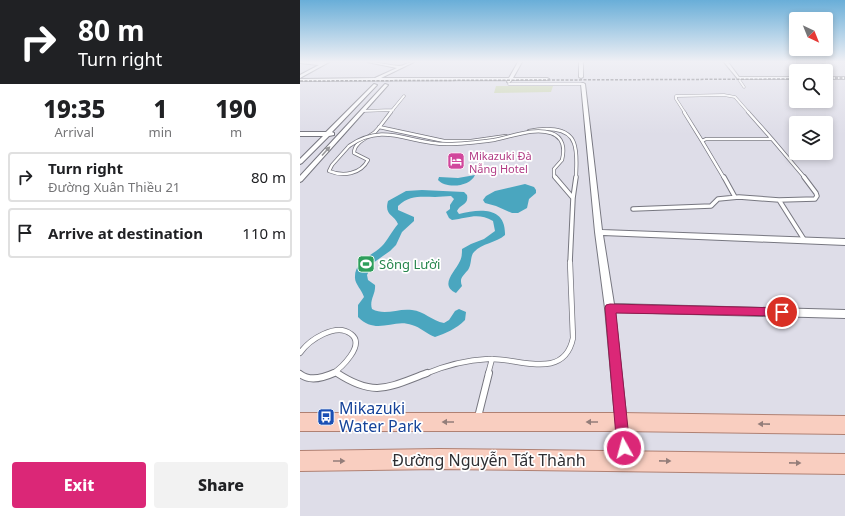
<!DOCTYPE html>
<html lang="en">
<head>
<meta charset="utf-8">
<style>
  :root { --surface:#fff; --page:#f2f2f2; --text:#202124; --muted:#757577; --line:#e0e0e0; --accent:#db2777 }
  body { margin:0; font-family:"Noto Sans",sans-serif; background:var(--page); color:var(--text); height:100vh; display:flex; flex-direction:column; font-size:15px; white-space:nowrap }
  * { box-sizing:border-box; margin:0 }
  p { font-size:13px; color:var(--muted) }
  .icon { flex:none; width:22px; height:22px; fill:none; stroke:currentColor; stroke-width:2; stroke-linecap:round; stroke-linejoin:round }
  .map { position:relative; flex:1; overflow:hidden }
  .panel { display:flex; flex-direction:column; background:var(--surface); width:300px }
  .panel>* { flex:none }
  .hud { background:#202124; color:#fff; overflow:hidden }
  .needle { width:26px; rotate:137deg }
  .tools { position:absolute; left:489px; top:12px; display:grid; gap:8px }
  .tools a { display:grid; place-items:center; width:44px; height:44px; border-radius:4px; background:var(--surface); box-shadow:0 2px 6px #0003; font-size:20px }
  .pin { position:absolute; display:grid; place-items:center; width:34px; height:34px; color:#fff; margin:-17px; border:2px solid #fff; border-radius:50%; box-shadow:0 1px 4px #0007 }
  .me { position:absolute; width:44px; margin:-22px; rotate:353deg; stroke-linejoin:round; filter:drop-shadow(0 0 3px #0008) }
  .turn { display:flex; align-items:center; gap:14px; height:84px; padding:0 12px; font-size:18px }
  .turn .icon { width:52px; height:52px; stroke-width:2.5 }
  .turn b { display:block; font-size:28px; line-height:34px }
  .eta { display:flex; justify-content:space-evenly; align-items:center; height:68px; text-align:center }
  .eta b { font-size:24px; font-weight:800; line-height:28px }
  .button { display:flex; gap:8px; margin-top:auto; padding:8px 12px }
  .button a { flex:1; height:46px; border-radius:4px; background:var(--accent); color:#fff; font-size:16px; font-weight:800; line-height:46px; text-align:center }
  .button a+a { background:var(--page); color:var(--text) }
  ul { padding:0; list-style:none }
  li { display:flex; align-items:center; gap:12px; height:50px; margin:0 8px 6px; padding:0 4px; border:2px solid var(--line); border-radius:4px }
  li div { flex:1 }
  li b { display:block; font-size:15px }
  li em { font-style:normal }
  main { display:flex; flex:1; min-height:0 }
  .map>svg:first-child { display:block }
  .green { fill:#c7d3a7 }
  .water { fill:#4aa6bf }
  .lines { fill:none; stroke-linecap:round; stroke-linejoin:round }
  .lane-far4-casing { stroke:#777780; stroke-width:3 }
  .lane-far3-casing { stroke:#777780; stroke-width:4 }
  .lane-far2-casing { stroke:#777780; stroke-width:5.5 }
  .lane-far1-casing { stroke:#777780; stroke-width:6 }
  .lane-casing { stroke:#777780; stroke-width:8 }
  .street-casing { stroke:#777780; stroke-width:2 }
  .primary-casing { stroke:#b08173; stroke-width:2 }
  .lane-far4 { stroke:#fff; stroke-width:2 }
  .lane-far3 { stroke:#fff; stroke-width:2.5 }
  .lane-far2 { stroke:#fff; stroke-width:3.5 }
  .lane-far1 { stroke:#fff; stroke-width:4.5 }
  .lane { stroke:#fff; stroke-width:6 }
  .street { fill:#fff; fill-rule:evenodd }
  .primary { fill:#f9cec0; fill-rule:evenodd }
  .rail { stroke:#434348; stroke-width:1.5; stroke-dasharray:3 1.5; stroke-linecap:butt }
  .lane-bridge-casing { stroke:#777780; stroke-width:4; stroke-linecap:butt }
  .lane-bridge { stroke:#fff; stroke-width:2.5 }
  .oneway { fill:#979799 }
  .oneway2 { fill:#947e7a }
  .route { fill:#db2777; stroke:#8e194d }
  .labels { text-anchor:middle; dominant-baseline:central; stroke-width:3.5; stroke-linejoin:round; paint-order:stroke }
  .far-hotel-label { font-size:11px; fill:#b23c85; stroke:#fff; text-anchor:start }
  .leisure-label { font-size:13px; fill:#27864d; stroke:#fff; text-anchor:start }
  .near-transit-label { font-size:16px; fill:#164399; stroke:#fff; text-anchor:start }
  .near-street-label { font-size:16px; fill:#2f2f33; stroke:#fff }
</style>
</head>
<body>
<main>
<section class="panel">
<div class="hud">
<div class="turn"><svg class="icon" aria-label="right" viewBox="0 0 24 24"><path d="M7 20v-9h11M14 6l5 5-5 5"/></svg><div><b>80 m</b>Turn right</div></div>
</div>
<div class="eta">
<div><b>19:35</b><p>Arrival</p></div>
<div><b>1</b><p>min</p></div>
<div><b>190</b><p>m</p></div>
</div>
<ul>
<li><svg class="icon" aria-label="right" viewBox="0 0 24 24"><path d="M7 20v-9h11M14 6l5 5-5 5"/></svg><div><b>Turn right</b><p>Đường Xuân Thiều 21</p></div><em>80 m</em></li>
<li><svg class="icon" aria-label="arrive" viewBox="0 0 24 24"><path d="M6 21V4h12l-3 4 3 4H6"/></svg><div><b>Arrive at destination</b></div><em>110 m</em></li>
</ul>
<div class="button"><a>Exit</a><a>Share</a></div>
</section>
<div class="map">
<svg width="545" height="516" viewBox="0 0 545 516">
  <rect width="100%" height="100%" fill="#dedde8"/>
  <path class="green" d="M 196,86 L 253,86 L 251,92 L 194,93 Z"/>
  <path class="water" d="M 175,175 C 170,187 146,189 138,180 L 139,177 L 158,178 Z
    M 225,184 L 234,187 L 236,190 L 236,193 L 229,199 L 227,208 L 218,213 L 212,213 L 196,206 L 185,203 L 183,200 L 186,196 L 195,191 Z
    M 122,190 L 164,192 L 167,195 C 169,205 160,204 157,211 L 159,214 C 179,209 206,206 205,235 C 196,243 182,243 174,252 C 170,256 172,264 168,270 C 163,276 159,278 162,286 L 156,293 C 139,285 155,272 160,261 C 162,257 162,253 162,249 L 171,244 L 184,239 L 195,231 L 193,221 C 178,212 168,218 152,220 L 149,218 L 146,212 L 150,209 L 150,205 L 154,199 L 151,196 C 146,196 140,197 135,197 C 120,197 110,195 98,206 L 98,210 L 114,217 L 114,221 L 102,232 L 96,245 L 90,251 L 73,263 L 67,275 L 68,280 L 75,285 C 76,294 69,300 72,309 C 85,316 98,308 112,310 C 124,311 132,321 144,323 L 149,320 L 155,311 L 159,309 L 166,312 L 165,320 C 156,329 146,333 135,337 C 127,334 120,327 112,325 C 93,318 77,336 58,317 L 58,305 L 64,297 C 62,290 55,284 55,278 C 54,261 72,256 82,246 C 87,241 92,231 98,224 C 94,214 84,216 88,201 L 106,191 Z"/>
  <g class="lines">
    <defs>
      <path id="lane-far4" d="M 523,62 L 528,64
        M 438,78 L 444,87
        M 209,84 L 283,84
        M 62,111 L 93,110
        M 90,113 L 104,96
        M 385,113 L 376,99 L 376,96 L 424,95 L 435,97 L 449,113"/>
      <path id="lane-far3" d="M 384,112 L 402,141
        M 448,112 L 472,139
        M 79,127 L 144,141 L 171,141 L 206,136
        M 229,131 C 243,128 268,126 274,143 C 278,154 276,167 276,178
        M 49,146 L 32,165 L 29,171 C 43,177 61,174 68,160 L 54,153 C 54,142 68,138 75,132 C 81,126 86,118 91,112
        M 256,178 L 254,176 L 254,169 L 262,160
        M 424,178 L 402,141 L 406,139 L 472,139 L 505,178"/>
      <path id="lane-far2" d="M 255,177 L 273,198
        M 424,177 L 435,197
        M 479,200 L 515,199 L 517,196 L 516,193 L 504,177
        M 333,209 L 411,206 L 418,199 L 439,197 L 479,200 L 505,241
        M 270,263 L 273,198 L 276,177"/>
      <path id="lane-far1" d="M 0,353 C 9,340 36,322 51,334 C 66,345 41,368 32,374
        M 36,372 L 38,374
        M 125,374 C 144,366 167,360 188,359 C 216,357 264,382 273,338 L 270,262
        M 188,374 L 192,359"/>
      <path id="lane" d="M 37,373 C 75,398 89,387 127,373
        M 0,374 C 10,382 23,378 34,373
        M 178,417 L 189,373"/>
      <path id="street" d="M 0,62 L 29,62 L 0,78 L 0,75 L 19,65 L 0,63 Z
        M 67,62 C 78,62 88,65 99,66 C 104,66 108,62 114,62 L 81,78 L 209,78 L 218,62 L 222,62 L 213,78 L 247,78 L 249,79 L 247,80 L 212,80 L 209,83 L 207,82 L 208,80 L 0,81 L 0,79 L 75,78 L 97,68 Z
        M 279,62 L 283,62 L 283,77 L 281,78 L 279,77 Z
        M 424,62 L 428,62 L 439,77 L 496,77 L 496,79 L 438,79 Z
        M 526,77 L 545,77 L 545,79 L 526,79 Z
        M 283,83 L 285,84 L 302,230 L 545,239 L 545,245 L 303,235 L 314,304 L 545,310 L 545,318 L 315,312 L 331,461 L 329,465 L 325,467 L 321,465 L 319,461 L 305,308 L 295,232 L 281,84 Z
        M 74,84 L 77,85 L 32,132 L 34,133 L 34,135 L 29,136 L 2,163 L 0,164 L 0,159 L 23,136 L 0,136 L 0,132 L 26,132 Z
        M 85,84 L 88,85 L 2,181 L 0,182 L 0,176 Z"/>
      <path id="primary" d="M 0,413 L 320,413 L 545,416 L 545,434 L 320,431 L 0,431 Z
        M 139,449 L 545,454 L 545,474 L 139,469 L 0,471 L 0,451 Z"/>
    </defs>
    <use href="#lane-far4" class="lane-far4-casing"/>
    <use href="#lane-far3" class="lane-far3-casing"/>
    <use href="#lane-far2" class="lane-far2-casing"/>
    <use href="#lane-far1" class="lane-far1-casing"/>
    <use href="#lane" class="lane-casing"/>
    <use href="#street" class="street-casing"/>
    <use href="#primary" class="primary-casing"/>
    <use href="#lane-far4" class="lane-far4"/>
    <use href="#lane-far3" class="lane-far3"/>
    <use href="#lane-far2" class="lane-far2"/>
    <use href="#lane-far1" class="lane-far1"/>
    <use href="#lane" class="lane"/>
    <use href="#street" class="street"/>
    <use href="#primary" class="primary"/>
    <path class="rail" d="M 526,78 L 545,78
      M 0,81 L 496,79"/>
    <defs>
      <path id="lane-bridge" d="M 49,146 C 85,121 110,145 148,144 C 163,144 179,142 194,140 C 211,137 233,127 251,133 C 263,137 265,148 262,160"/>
    </defs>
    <use href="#lane-bridge" class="lane-bridge-casing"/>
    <use href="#lane-bridge" class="lane-bridge"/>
  </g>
  <defs><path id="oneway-solid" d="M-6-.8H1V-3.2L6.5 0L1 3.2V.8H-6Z"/></defs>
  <use class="oneway" href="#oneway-solid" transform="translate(26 151) rotate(-48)"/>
  <g class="oneway2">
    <use href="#oneway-solid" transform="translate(148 422) rotate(-180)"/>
    <use href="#oneway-solid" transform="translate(292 422) rotate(180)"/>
    <use href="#oneway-solid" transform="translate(464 424) rotate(-179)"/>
    <use href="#oneway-solid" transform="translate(39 461)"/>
    <use href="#oneway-solid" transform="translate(365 461) rotate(1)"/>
    <use href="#oneway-solid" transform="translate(495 463) rotate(1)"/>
  </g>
  <linearGradient id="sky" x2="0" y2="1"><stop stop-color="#69aed8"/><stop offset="0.46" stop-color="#f0f0f5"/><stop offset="1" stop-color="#f0f0f5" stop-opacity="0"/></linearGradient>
  <rect width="545" height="134" fill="url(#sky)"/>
  <path class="route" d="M 310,304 L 482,308 L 486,309 L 488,312 L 486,315 L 482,316 L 316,313 L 330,448 L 328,453 L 324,455 L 319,453 L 317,448 L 305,308 L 306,305 Z"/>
  <defs>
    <symbol id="hotel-square" viewBox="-11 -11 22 22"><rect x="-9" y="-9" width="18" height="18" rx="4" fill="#d1479c" stroke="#fff"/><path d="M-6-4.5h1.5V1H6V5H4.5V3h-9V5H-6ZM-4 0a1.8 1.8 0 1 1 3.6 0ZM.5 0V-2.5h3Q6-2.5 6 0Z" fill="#fff"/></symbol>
    <symbol id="stadium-square" viewBox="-11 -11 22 22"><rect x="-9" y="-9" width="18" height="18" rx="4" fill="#2e9e5b" stroke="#fff"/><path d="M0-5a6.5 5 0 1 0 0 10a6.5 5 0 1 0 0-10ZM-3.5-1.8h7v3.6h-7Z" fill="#fff"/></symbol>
    <symbol id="bus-square" viewBox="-11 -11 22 22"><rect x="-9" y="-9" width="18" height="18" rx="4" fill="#1a4fb4" stroke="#fff"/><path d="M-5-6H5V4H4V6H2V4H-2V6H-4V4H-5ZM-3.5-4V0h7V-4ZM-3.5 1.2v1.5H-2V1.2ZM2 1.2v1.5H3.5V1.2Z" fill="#fff"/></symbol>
  </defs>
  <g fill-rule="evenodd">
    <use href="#hotel-square" x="146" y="151" width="20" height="20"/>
    <use href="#stadium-square" x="56" y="254" width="20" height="20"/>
    <use href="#bus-square" x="16" y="407" width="20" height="20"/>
  </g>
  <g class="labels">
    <g class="far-hotel-label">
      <text x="169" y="155">Mikazuki Đà<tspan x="169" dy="13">Nẵng Hotel</tspan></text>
    </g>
    <g class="leisure-label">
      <text x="79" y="264">Sông Lười</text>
    </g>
    <g class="near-transit-label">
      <text x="39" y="408">Mikazuki<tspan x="39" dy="18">Water Park</tspan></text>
    </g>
    <g class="near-street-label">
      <text x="189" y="460">Đường Nguyễn Tất Thành</text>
    </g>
  </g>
</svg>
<div class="tools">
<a><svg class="needle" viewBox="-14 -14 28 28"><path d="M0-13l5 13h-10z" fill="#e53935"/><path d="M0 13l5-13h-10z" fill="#757577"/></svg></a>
<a><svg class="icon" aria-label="search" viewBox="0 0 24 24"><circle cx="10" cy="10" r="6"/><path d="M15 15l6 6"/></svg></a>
<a><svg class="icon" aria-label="layers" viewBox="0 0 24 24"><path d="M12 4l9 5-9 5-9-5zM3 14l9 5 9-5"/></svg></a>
</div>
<div class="pin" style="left:482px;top:312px;background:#d93025"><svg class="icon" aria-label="arrive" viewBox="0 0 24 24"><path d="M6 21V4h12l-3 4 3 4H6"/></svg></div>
<svg class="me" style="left:324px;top:448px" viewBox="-20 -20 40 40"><circle r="17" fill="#db2777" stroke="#fff" stroke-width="3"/><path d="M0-11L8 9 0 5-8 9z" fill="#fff"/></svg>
</div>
</main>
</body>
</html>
